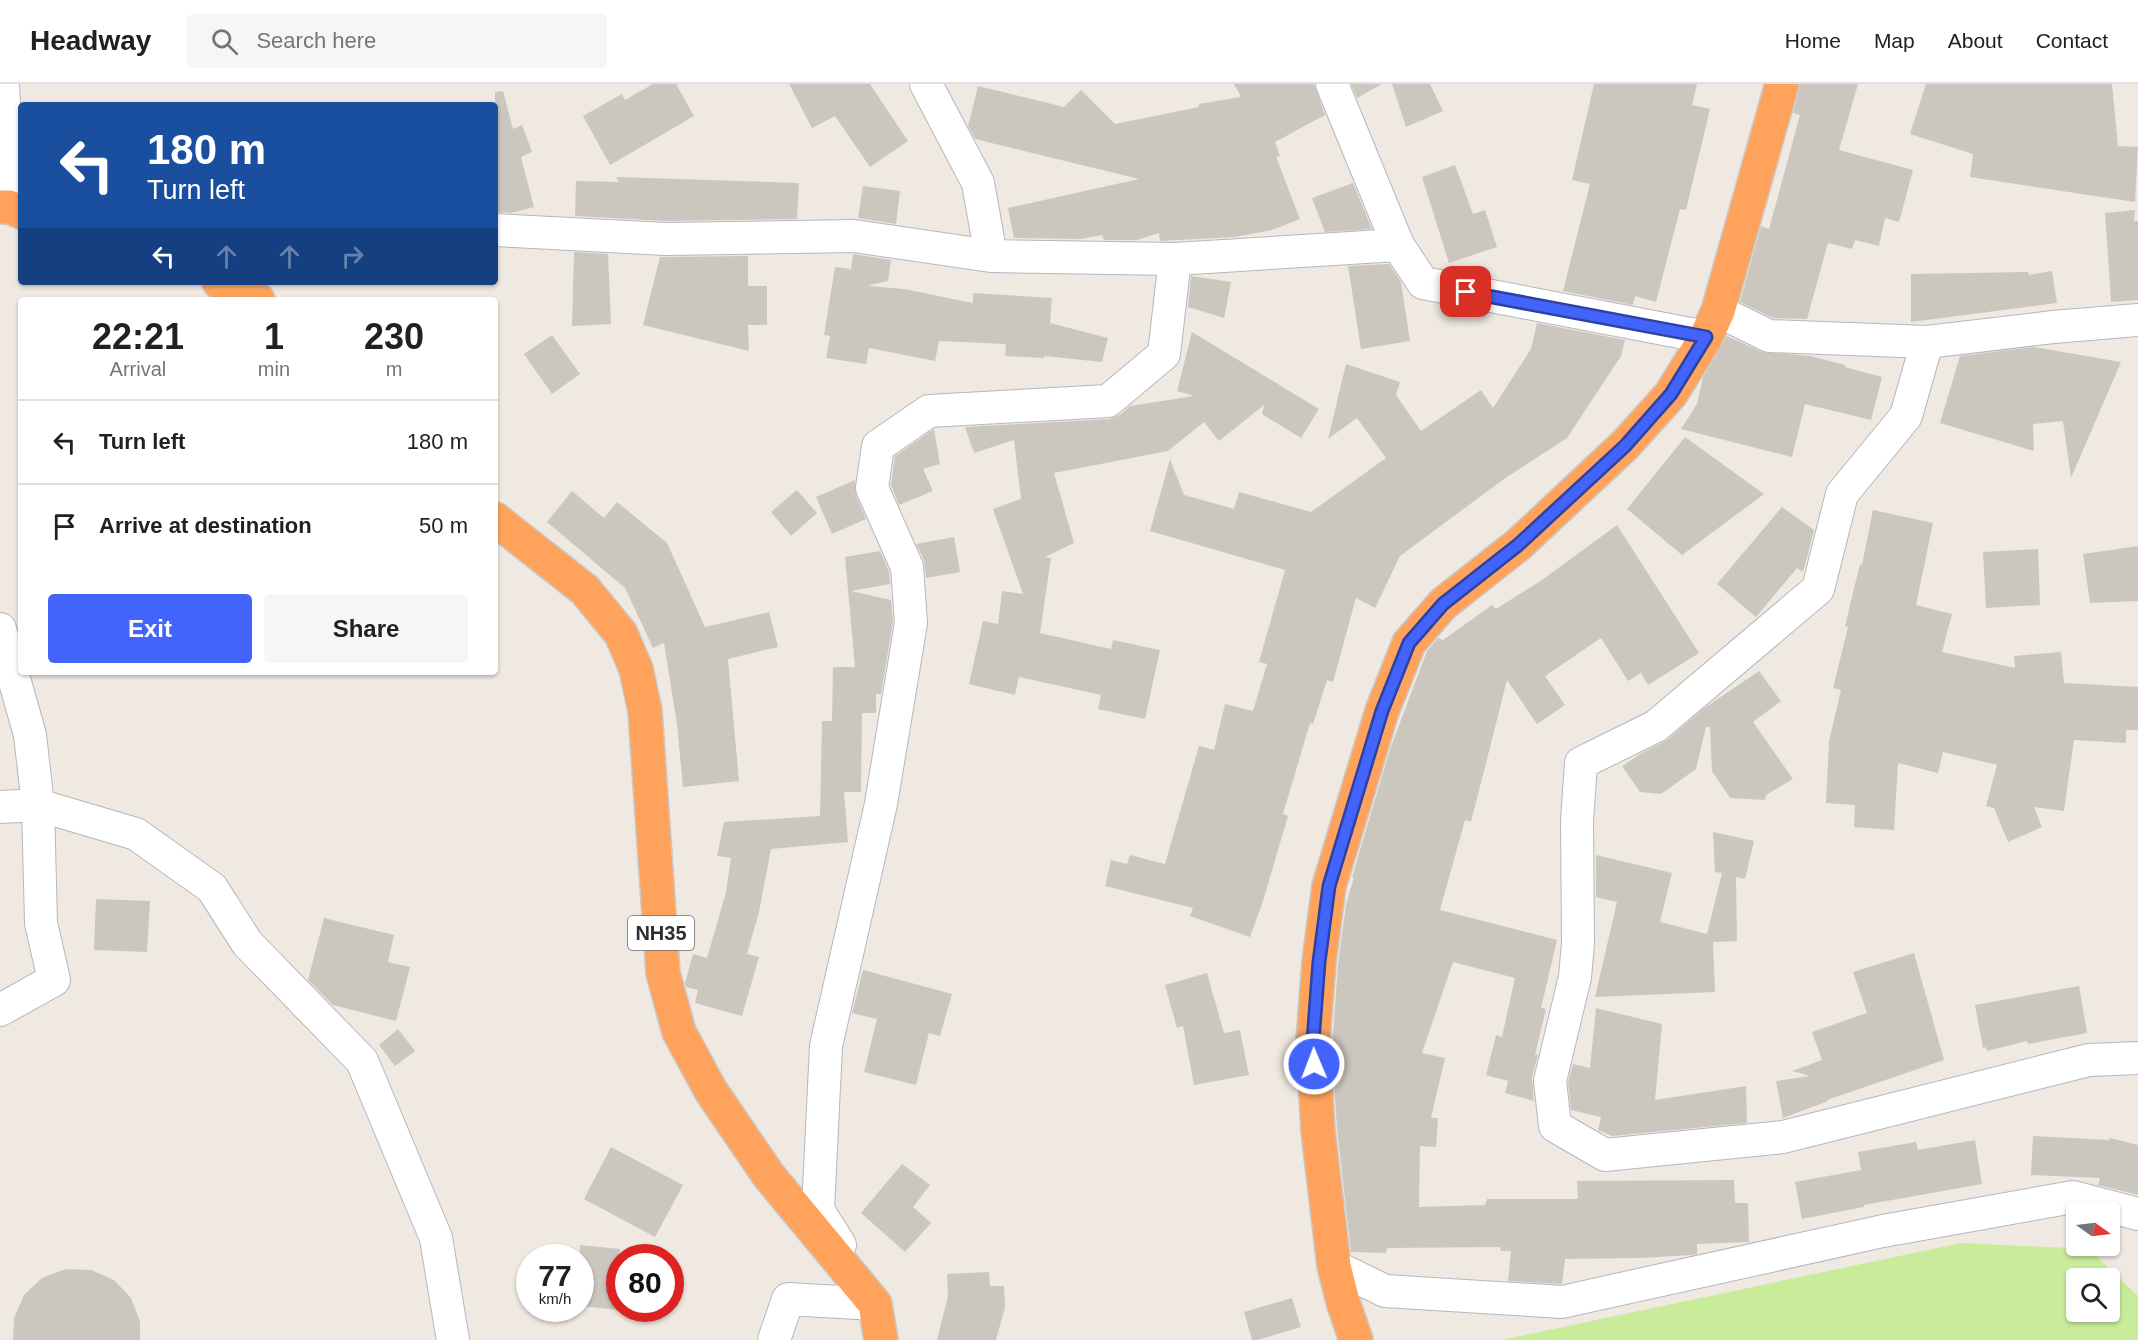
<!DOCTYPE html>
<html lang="en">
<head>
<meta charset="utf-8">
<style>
  :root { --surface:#fff; --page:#f6f6f6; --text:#202124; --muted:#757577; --line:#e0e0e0; --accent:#4264fb }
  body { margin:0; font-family:Helvetica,sans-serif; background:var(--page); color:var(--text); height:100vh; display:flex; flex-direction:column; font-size:22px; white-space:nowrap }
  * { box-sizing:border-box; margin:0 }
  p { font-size:20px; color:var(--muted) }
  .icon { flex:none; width:33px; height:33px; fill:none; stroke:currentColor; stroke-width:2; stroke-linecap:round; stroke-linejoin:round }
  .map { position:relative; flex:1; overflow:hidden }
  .panel { position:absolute; left:18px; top:213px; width:480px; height:378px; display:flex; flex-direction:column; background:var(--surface); border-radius:6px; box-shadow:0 2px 4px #0004 }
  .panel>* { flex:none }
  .guide { position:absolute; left:18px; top:18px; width:480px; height:183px; border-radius:6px; box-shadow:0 2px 4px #0004; background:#1a4fa0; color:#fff; overflow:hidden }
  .needle { width:39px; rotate:104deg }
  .buttons { position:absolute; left:2066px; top:1118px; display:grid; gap:12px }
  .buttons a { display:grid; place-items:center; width:54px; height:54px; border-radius:6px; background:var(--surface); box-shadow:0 2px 4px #0004; font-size:30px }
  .speed { position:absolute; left:516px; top:1160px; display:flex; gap:12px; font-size:30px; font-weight:700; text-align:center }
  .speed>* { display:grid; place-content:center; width:78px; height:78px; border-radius:50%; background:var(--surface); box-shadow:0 2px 4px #0004; line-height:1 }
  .speed small { font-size:15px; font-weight:400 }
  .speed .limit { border:9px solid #d22; background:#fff; color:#111 }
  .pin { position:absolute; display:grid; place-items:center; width:51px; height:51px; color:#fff; margin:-26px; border-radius:12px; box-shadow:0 3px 9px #0006 }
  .me { position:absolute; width:66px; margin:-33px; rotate:359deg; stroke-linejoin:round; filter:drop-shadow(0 0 4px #0008) }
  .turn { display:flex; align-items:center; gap:21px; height:126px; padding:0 30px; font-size:27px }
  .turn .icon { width:78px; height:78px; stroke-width:2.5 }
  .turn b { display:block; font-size:42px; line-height:51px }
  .lanes { display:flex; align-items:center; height:57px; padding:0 30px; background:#0003; justify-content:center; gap:30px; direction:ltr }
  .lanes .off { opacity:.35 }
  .eta { display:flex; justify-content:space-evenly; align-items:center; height:102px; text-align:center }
  .eta b { font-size:36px; font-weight:800; line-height:42px }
  .button { display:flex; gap:12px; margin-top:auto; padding:12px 30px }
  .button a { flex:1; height:69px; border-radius:6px; background:var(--accent); color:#fff; font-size:24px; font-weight:800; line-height:69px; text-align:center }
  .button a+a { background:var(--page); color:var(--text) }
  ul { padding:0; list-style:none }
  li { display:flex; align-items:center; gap:18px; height:84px; padding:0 30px; border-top:2px solid var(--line) }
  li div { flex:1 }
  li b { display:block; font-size:22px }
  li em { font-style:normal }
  header { display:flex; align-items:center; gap:36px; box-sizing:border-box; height:84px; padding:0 30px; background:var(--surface); border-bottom:2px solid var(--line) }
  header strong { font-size:28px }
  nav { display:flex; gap:33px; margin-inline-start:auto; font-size:21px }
  .search { width:420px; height:54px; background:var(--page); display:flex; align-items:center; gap:15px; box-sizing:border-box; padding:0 21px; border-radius:6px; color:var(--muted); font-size:22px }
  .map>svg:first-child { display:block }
  .pitch { fill:#c9ec9a; fill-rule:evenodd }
  .building { fill:#cbc7bf }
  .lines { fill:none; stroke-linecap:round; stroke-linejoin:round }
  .street-casing { stroke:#b4b7c1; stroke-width:34 }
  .highway-casing { stroke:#c9c9c9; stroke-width:36 }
  .street { stroke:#fff; stroke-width:32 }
  .highway { stroke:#ffa35c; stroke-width:33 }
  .route-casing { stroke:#2b41a3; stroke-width:15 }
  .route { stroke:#4264fb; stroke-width:10 }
  .labels { text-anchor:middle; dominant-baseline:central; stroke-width:4.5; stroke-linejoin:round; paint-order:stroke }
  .shield { fill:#fff; stroke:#6d6d6d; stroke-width:1.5 }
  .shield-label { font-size:20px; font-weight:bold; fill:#2e2e2e }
</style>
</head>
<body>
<header>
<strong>Headway</strong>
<div class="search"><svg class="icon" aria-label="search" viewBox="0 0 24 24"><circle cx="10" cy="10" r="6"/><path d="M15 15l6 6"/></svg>Search here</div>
<nav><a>Home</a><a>Map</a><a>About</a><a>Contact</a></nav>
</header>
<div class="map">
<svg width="2138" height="1256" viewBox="0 0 2138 1256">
  <rect width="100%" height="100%" fill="#efe9e1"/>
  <path class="pitch" d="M 1961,1159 L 2089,1165 L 2138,1212 L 2138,1256 L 1501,1256 ZM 2076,1194 L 2109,1194 L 2109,1227 L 2076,1227 Z"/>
  <path class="building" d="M 653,0 L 676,0 L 694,32 L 610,81 L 583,32 L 622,10 L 625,16 Z
    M 789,0 L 870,0 L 908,57 L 870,83 L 835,32 L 812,44 Z
    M 1234,0 L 1314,0 L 1325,31 L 1275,58 L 1280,72 L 1276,73 L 1300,135 L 1272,146 L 1235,153 L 1160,157 L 1159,149 L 1137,156 L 1104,156 L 1102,151 L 1081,155 L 1014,154 L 1008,124 L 1139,95 L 975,55 L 968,42 L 978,2 L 1064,23 L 1081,6 L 1115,40 L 1199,23 L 1199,20 L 1241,13 Z
    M 1351,0 L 1382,0 L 1357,14 Z
    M 1392,0 L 1430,0 L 1443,27 L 1406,43 Z
    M 1594,0 L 1697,0 L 1692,21 L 1710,25 L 1686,126 L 1680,125 L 1656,218 L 1635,212 L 1633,221 L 1563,207 L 1590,100 L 1572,96 Z
    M 1800,0 L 1858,0 L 1839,66 L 1913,86 L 1899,138 L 1885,134 L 1879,162 L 1855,156 L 1852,165 L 1828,159 L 1807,235 L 1773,234 L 1740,218 L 1761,142 L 1769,145 L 1800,31 L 1793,29 Z
    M 1926,0 L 2112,0 L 2118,62 L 2138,63 L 2135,118 L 1970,93 L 1973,70 L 1910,50 Z
    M 503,7 L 513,45 L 522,41 L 532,68 L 521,73 L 534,123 L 511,129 L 495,128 L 495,8 Z
    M 1455,81 L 1473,130 L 1485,126 L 1497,163 L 1449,179 L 1422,93 Z
    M 616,93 L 799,99 L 797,135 L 666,137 L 575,132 L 576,97 L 619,98 Z
    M 1353,99 L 1372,145 L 1325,148 L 1312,114 Z
    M 863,102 L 900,107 L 896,140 L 858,134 Z
    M 2135,126 L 2134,137 L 2138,137 L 2138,216 L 2111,218 L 2105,129 Z
    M 574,168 L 608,170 L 611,240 L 572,242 Z
    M 853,170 L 891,176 L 888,197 L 870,201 L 870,202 L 904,205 L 973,219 L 973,209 L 1052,214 L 1050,239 L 1108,254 L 1102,278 L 1044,272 L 1044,274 L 1005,272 L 1006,260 L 939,257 L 935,277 L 869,264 L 866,280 L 826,274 L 830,252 L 824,251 L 835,183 L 851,185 Z
    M 748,172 L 748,202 L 767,202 L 767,241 L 748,241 L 749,267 L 643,241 L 660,173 Z
    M 1389,180 L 1401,198 L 1410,257 L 1361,265 L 1348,182 Z
    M 2052,187 L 2057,219 L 1911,238 L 1911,190 L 2028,188 L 2029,191 Z
    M 1191,192 L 1231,198 L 1224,234 L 1188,223 Z
    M 1537,239 L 1625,256 L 1621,272 L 1567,354 L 1504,395 L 1400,472 L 1375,524 L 1356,514 L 1333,598 L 1327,596 L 1313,640 L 1310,639 L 1283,730 L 1288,732 L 1263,817 L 1250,853 L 1190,832 L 1193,824 L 1105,802 L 1111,776 L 1127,780 L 1130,771 L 1165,780 L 1199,662 L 1214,666 L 1225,620 L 1253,627 L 1267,580 L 1259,578 L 1285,486 L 1150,447 L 1170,375 L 1184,411 L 1234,425 L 1239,408 L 1311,428 L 1386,374 L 1357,334 L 1328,355 L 1346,280 L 1400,298 L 1396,311 L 1421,347 L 1481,306 L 1493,324 L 1531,265 Z
    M 1192,248 L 1319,325 L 1301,354 L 1262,330 L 1264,321 L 1219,357 L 1204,338 L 1168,367 L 1054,389 L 1074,459 L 1045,473 L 1051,474 L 1040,549 L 1111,565 L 1113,556 L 1160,566 L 1145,635 L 1098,625 L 1101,611 L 1019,593 L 1015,611 L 969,600 L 983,537 L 998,540 L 1002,507 L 1023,510 L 993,425 L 1021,415 L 1014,356 L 974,369 L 965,343 L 1109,335 L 1120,331 L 1130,322 L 1194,312 L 1177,307 Z
    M 552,251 L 580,290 L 552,310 L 524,270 Z
    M 1727,252 L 1762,268 L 1810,272 L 1845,281 L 1845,283 L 1882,293 L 1871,336 L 1805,320 L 1792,373 L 1681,345 L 1697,320 L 1703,293 Z
    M 2034,263 L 2121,278 L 2071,394 L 2063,337 L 2033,340 L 2034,367 L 1940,339 L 1960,272 Z
    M 934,345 L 940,380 L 923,385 L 933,407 L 899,421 L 891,401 L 895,372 Z
    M 1685,353 L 1764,410 L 1682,471 L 1627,425 Z
    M 855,396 L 856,411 L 866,435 L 832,450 L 816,413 Z
    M 797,406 L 817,429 L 791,452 L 771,428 Z
    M 572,407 L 604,434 L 617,418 L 667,459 L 705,543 L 769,528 L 778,563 L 728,575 L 739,697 L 683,703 L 677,640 L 664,559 L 653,564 L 625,504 L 547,438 Z
    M 1782,423 L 1814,446 L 1804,485 L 1802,488 L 1797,484 L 1756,533 L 1717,500 Z
    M 1873,426 L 1933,439 L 1916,521 L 1952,530 L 1942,568 L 2015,584 L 2014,572 L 2061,568 L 2064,599 L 2138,603 L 2138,646 L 2126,646 L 2126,659 L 2074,656 L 2064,727 L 2034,723 L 2042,743 L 2008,758 L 1994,724 L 1986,722 L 1997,681 L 1943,668 L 1938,689 L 1898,679 L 1894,746 L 1854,743 L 1855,721 L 1826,719 L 1829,657 L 1841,606 L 1833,604 L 1848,543 L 1845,542 L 1860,480 L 1862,481 Z
    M 1617,441 L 1699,569 L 1648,601 L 1641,589 L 1628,597 L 1601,554 L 1545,592 L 1565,621 L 1537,640 L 1507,596 L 1471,738 L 1465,736 L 1440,826 L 1557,856 L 1541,924 L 1546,925 L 1535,971 L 1538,971 L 1532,993 L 1534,1017 L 1505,1009 L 1508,997 L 1486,991 L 1496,951 L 1502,953 L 1515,894 L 1453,878 L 1422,969 L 1445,974 L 1431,1034 L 1438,1034 L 1436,1063 L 1420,1062 L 1419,1123 L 1485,1121 L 1487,1115 L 1578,1115 L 1577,1097 L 1734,1096 L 1735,1119 L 1748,1119 L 1749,1158 L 1697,1160 L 1697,1170 L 1692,1171 L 1640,1174 L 1565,1175 L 1562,1199 L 1561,1200 L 1508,1197 L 1511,1167 L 1501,1167 L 1500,1163 L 1387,1164 L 1386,1169 L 1351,1168 L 1337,1045 L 1332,963 L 1338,880 L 1346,820 L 1354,793 L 1352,793 L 1390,665 L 1427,567 L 1438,554 L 1443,556 L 1492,521 L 1496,525 L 1542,496 Z
    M 954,453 L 960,488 L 926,494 L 924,476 L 916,460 Z
    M 2138,462 L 2138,517 L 2090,519 L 2083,470 Z
    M 2038,465 L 2040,521 L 1986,524 L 1983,468 Z
    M 880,467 L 889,487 L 890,500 L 851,507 L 891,516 L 893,538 L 881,610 L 876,610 L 876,629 L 862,629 L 861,708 L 844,708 L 848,758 L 771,765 L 759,828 L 747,870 L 759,873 L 742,932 L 695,919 L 698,906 L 686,903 L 685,899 L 693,870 L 707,874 L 726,808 L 731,774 L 717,772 L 724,738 L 820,732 L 822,637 L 832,637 L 833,583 L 855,583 L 845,473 Z
    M 1759,587 L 1781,617 L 1753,638 L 1793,695 L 1766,711 L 1765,716 L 1730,714 L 1712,687 L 1710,643 L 1706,643 L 1696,685 L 1661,710 L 1640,708 L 1622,682 L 1642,669 L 1667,656 L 1703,625 Z
    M 1713,748 L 1754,757 L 1745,795 L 1736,793 L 1737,857 L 1713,858 L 1715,908 L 1595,913 L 1617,818 L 1596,813 L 1596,771 L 1672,789 L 1660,838 L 1707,850 L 1722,789 L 1715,788 Z
    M 96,815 L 150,817 L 147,868 L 94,866 Z
    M 324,834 L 394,851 L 388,878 L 410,883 L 396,937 L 333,921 L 308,896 Z
    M 1914,869 L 1944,976 L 1827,1016 L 1828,1017 L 1783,1034 L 1776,997 L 1810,992 L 1792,987 L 1822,976 L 1812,948 L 1867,929 L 1853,888 Z
    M 863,886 L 952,910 L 940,952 L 929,949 L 916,1001 L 864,988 L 877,935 L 852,929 Z
    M 1207,889 L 1224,949 L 1240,946 L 1249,991 L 1194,1001 L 1183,942 L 1177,944 L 1165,901 Z
    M 2079,902 L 2087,949 L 2028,960 L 2027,957 L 1987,967 L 1986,963 L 1983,964 L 1975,921 Z
    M 1596,924 L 1662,940 L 1655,1016 L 1746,1002 L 1747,1039 L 1612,1052 L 1598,1046 L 1601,1033 L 1571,1026 L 1568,998 L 1573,980 L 1590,984 Z
    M 398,945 L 415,967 L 395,982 L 379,961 Z
    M 2033,1052 L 2109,1056 L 2110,1054 L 2138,1061 L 2138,1111 L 2098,1101 L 2100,1094 L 2031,1091 Z
    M 1975,1056 L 1982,1100 L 1864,1121 L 1864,1123 L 1802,1135 L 1795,1098 L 1861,1086 L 1858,1068 L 1916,1058 L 1918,1066 Z
    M 611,1063 L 683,1101 L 655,1153 L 584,1115 Z
    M 902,1080 L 930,1101 L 913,1123 L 931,1139 L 905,1168 L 861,1129 Z
    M 580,1161 L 620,1165 L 620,1226 L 580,1222 Z
    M 66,1185 L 91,1186 L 114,1196 L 131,1214 L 140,1238 L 140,1256 L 13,1256 L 14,1234 L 24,1211 L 42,1194 Z
    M 989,1188 L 990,1202 L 1004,1202 L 1005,1223 L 996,1256 L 937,1256 L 948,1212 L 947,1190 Z
    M 1292,1214 L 1301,1243 L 1258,1256 L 1252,1256 L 1244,1228 Z"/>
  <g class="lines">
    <defs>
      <path id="street" d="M 3,0 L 9,123 L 21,125
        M 926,0 L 978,99 L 991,172
        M 495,146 L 666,155 L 854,152 L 991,172 L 1175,175 L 1398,161 L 1332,0
        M 1398,161 L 1423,199 L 1706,253
        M 1718,227 L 1769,252 L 1927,258 L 2053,243 L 2138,236
        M 1927,258 L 1906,332 L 1842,410 L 1818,505 L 1656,642 L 1581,679 L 1577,737 L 1578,859 L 1575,893 L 1550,997 L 1555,1042 L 1605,1071 L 1783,1053 L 2089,976 L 2138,974
        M 0,545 L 30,651 L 38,721 L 41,839 L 54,896 L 0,926
        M 0,723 L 38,721 L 136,750 L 212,804 L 247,859 L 362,977 L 436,1154 L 453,1256
        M 840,1161 L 818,1126 L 826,962 L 881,720 L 911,539 L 907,483 L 872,404 L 878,362 L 929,327 L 1108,317 L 1164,270 L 1175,175
        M 1334,1182 L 1385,1207 L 1562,1218 L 1883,1147 L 2073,1113 L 2138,1130
        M 774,1256 L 788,1215 L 875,1220"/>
      <path id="highway" d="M 0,123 L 9,123 L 21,128
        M 219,198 L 258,216
        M 495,435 L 585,506 L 621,550 L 636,585 L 645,627 L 663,889 L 679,948 L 711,1007 L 769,1092 L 875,1220 L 881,1256
        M 1356,1256 L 1343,1218 L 1334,1182 L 1318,1047 L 1313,957 L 1319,878 L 1329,802 L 1382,627 L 1409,559 L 1443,520 L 1518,461 L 1625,361 L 1671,310 L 1706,253 L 1718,227 L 1782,0"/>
    </defs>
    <use href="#street" class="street-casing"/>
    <use href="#highway" class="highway-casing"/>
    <use href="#street" class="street"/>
    <use href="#highway" class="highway"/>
  </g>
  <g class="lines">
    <defs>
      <path id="route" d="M 1314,980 L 1313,957 L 1319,878 L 1329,802 L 1382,627 L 1409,559 L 1443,520 L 1518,461 L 1625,362 L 1671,310 L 1706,253 L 1466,208"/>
    </defs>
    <use href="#route" class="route-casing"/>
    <use href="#route" class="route"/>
  </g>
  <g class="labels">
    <rect class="shield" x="628" y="832" width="66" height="34" rx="4.5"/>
    <g class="shield-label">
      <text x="661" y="849">NH35</text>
    </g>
  </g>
</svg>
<div class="buttons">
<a><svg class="needle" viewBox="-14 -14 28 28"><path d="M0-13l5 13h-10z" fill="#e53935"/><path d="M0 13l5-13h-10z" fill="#757577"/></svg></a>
<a><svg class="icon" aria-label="search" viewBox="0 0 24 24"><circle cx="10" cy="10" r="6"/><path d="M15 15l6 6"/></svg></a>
</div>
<div class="speed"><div>77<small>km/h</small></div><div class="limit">80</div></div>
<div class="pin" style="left:1466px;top:208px;background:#d93025"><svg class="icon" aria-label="arrive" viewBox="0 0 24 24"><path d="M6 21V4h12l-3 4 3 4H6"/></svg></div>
<svg class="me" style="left:1314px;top:980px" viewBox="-20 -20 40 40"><circle r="17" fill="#4264fb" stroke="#fff" stroke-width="3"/><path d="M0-11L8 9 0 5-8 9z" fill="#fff"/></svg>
<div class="guide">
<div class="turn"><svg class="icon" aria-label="left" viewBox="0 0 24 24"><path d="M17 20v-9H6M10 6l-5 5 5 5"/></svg><div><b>180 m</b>Turn left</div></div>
<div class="lanes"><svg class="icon" aria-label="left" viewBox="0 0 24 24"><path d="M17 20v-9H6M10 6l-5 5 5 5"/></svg><svg class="icon off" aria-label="ahead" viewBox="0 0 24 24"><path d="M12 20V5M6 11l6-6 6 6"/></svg><svg class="icon off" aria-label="ahead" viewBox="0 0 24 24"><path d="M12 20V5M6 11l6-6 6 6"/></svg><svg class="icon off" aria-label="right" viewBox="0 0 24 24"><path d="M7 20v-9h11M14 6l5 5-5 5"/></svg></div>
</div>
<section class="panel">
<div class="eta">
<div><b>22:21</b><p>Arrival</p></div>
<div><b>1</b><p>min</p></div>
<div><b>230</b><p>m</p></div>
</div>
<ul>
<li><svg class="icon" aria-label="left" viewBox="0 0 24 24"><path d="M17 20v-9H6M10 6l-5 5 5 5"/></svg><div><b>Turn left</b></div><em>180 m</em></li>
<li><svg class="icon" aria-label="arrive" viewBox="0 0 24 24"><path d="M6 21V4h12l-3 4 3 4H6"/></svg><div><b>Arrive at destination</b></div><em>50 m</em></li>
</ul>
<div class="button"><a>Exit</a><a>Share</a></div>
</section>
</div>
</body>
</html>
